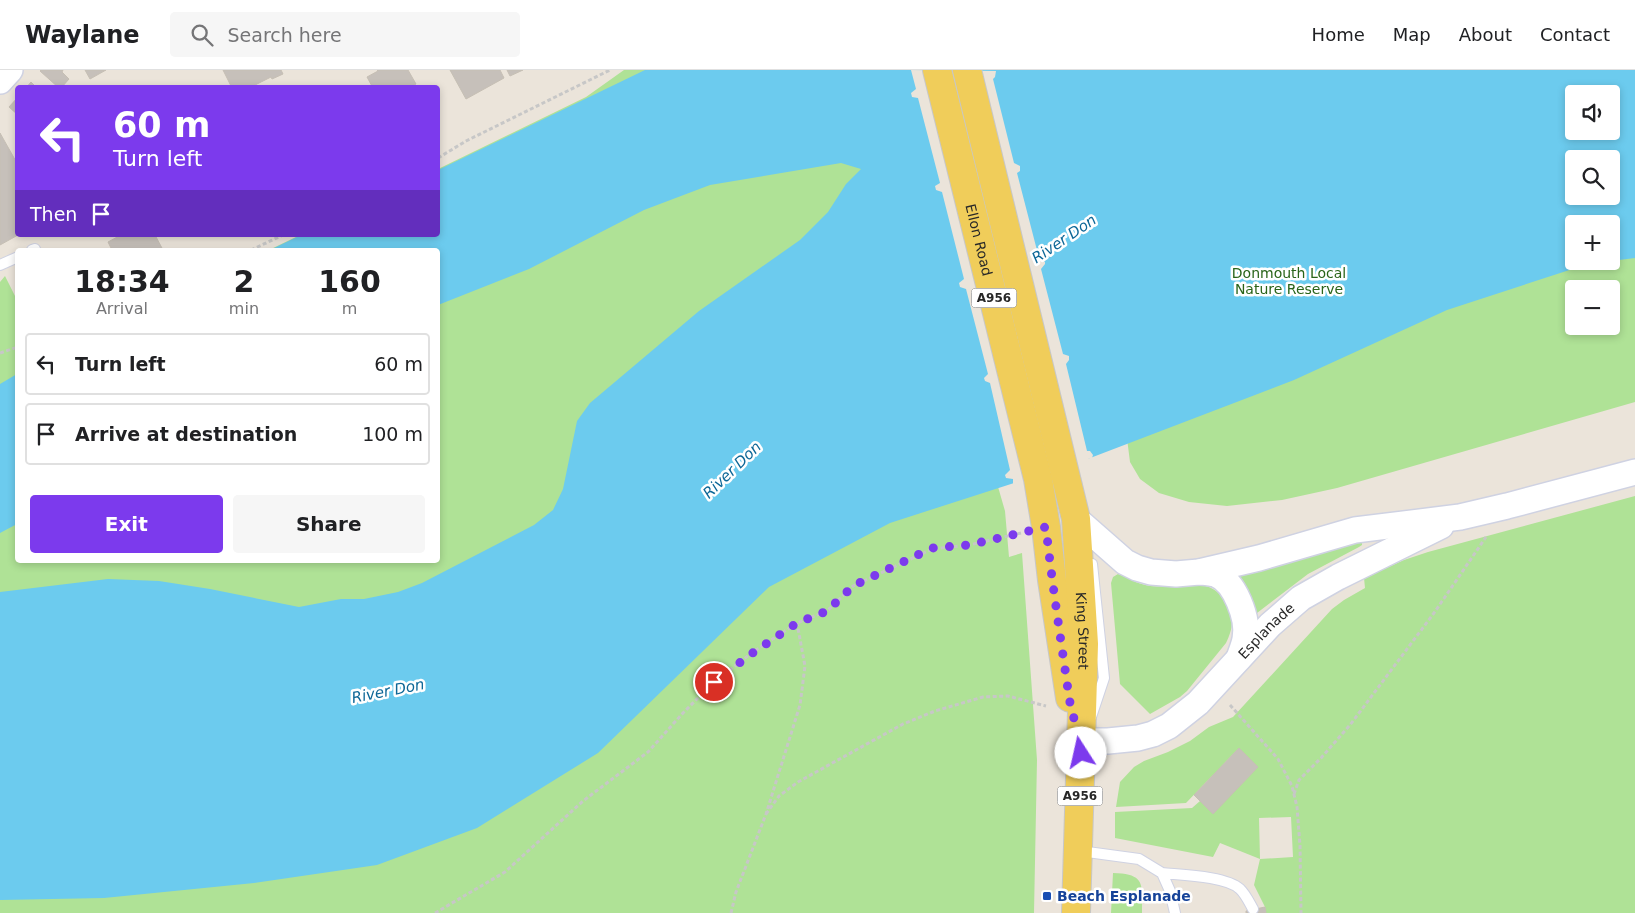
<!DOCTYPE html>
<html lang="en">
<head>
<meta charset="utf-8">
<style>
  :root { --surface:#fff; --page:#f6f6f6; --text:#202124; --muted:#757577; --line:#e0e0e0; --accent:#7c3aed }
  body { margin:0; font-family:"DejaVu Sans",sans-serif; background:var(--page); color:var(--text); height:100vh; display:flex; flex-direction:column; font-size:19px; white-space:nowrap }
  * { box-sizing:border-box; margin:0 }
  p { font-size:16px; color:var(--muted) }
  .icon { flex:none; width:28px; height:28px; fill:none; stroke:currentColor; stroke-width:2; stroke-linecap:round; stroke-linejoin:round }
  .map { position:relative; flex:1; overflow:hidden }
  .drawer { position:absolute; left:15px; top:178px; width:425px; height:315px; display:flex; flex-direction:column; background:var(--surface); border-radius:5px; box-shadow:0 2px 8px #0003 }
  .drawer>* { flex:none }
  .hud { position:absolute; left:15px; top:15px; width:425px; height:152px; border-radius:5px; box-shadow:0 2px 8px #0003; background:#7c3aed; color:#fff; overflow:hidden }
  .controls { position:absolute; left:1565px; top:15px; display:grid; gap:10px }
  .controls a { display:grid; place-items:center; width:55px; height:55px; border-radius:5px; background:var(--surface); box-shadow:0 2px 8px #0003; font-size:25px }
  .pin { position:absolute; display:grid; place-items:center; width:42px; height:42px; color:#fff; margin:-21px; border:2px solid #fff; border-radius:50%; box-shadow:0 1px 5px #0007 }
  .me { position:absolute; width:55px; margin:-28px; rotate:350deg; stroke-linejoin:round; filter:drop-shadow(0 0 4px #0008) }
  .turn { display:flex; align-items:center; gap:18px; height:105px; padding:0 15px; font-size:22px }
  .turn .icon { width:65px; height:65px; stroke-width:2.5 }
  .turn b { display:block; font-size:35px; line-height:42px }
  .then { display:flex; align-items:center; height:48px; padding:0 15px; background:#0003; gap:10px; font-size:19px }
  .eta { display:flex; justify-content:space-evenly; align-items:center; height:85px; text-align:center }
  .eta b { font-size:30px; font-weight:600; line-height:35px }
  .button { display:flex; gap:10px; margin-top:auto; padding:10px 15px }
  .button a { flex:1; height:58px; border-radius:5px; background:var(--accent); color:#fff; font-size:20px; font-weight:600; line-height:58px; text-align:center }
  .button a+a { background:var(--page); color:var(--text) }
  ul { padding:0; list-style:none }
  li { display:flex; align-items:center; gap:15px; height:62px; margin:0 10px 8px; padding:0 5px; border:2px solid var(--line); border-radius:5px }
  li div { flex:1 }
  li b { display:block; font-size:19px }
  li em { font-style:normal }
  header { display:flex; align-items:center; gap:30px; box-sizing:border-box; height:70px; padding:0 25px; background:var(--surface); border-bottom:1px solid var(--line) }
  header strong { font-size:24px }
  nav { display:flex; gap:28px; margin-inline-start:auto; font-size:18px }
  .search { width:350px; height:45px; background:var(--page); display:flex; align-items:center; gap:12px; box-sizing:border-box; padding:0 18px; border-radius:5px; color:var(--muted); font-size:19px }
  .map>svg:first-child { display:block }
  .green { fill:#afe296; fill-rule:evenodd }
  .water { fill:#6ccbee; fill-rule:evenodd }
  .pier { fill:#ebe4da }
  .building { fill:#c6c0ba; stroke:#c6bfb4 }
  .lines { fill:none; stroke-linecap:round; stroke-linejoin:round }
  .service-casing { stroke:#cfd2e2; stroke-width:12 }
  .tertiary-casing { stroke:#cfd2e2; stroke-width:28 }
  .primary-casing { stroke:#c7c7c7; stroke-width:30 }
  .path { stroke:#c7c7c7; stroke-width:3; stroke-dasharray:4 2.5; stroke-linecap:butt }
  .service { stroke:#fff; stroke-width:10 }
  .tertiary { stroke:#fff; stroke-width:25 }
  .primary { stroke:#f0cd5a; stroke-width:28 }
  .route { stroke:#7c3aed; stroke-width:9; stroke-dasharray:0 16.2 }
  .transit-dot { fill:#1a4fb4; stroke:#fff; stroke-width:2 }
  .labels { text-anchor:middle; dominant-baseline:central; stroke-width:5; stroke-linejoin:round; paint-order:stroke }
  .shield { fill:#fff; stroke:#686868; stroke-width:1 }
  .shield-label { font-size:12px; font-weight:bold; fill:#282828 }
  .street-label { font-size:14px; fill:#282828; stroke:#fff }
  .park-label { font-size:14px; fill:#296419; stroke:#fff }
  .transit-label { font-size:14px; font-weight:bold; fill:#164399; stroke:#fff; text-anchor:start }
  .water-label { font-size:15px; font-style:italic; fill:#0d6797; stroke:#fff }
</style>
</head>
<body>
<header>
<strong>Waylane</strong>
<div class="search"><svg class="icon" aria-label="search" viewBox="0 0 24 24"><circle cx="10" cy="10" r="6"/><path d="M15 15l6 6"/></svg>Search here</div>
<nav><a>Home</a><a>Map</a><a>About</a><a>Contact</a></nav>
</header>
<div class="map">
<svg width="1635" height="843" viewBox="0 0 1635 843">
  <rect width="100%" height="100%" fill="#ebe4da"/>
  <path class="green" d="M 624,0 L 1635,0 L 1635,332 L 1337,418 L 1282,430 L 1227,436 L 1189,432 L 1159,423 L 1140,409 L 1130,392 L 1124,345 L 988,382 L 1005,441 L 1009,487 L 1022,483 L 1037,690 L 1034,843 L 0,843 L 0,212 L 5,206 L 18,232 L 18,490 L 438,490 L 438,180 L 269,180 L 300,165 L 438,165 L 438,99 L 586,27 ZM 1574,24 L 1611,24 L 1611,61 L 1574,61 ZM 1574,89 L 1611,89 L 1611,126 L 1574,126 ZM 1574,154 L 1611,154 L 1611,191 L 1574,191 ZM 1574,219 L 1611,219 L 1611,256 L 1574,256 Z
    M 1635,426 L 1635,843 L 1266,843 L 1265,837 L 1254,815 L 1260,789 L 1220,773 L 1213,787 L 1115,768 L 1115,742 L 1192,738 L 1200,731 L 1213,743 L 1258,697 L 1239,678 L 1186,733 L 1116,737 L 1120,712 L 1134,697 L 1144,691 L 1168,682 L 1190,671 L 1209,657 L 1233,647 L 1332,539 L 1344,530 L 1365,518 L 1364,508 L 1404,490 L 1428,482 ZM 1291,747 L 1293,787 L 1260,789 L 1259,748 Z
    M 1360,471 L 1362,473 L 1362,475 L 1359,477 L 1308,504 L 1257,543 L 1233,503 Z
    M 1118,504 C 1130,508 1136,514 1150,516 C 1177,519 1213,502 1227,536 C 1234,550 1233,558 1226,573 L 1187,621 L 1180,627 L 1150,644 L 1120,614 L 1111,513 L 1113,507 Z
    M 1113,803 C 1146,804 1142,814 1142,843 L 1111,843 Z"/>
  <path class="water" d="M 645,0 L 1635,0 L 1635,188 L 1611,191 L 1611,154 L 1574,154 L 1574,191 L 1606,191 L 1591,193 L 1447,240 L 1294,310 L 1085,390 L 890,453 L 769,517 L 598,683 L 477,758 L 377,795 L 254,813 L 104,828 L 0,830 L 0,522 L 108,509 L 159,511 L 210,519 L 299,537 L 341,529 L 364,529 L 398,522 L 422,513 L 534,455 L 553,440 L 563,419 L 577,351 L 590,333 L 699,241 L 800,170 L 828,142 L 846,114 L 861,99 L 841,93 L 710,115 L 644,140 L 529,199 L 438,235 L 438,180 L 270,180 L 301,165 L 438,165 L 438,100 ZM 1574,24 L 1611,24 L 1611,61 L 1574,61 ZM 1574,89 L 1611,89 L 1611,126 L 1574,126 Z
    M 17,304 L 17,454 L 0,463 L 0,314 Z"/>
  <path class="pier" d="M 911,0 L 996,1 L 995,7 L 993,9 L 1014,93 L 1020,96 L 1020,101 L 1017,103 L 1039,188 L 1045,192 L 1045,194 L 1041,199 L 1063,284 L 1069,286 L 1069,290 L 1066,294 L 1087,381 L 1090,381 L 1093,385 L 1092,388 L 1088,389 L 1089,391 L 1013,416 L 1013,409 L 1006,408 L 1005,405 L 1010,400 L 990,313 L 985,311 L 984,308 L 988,304 L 966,219 L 960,217 L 959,213 L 964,209 L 942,122 L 936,120 L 935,116 L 940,113 L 918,28 L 912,27 L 911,23 L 916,19 Z"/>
  <path class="building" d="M 41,0 L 63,0 L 62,2 L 69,9 L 61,18 L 59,18 L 40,1 Z
    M 85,0 L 106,0 L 90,9 Z
    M 223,0 L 281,0 L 283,4 L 272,9 L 271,7 L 249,18 L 232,18 Z
    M 377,0 L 408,0 L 416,14 L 408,18 L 373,18 L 367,7 L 378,1 Z
    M 450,0 L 500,0 L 504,8 L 466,29 Z
    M 507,0 L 523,0 L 510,6 Z
    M 31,12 L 37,18 L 26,18 Z
    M 18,27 L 18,45 L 9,37 Z
    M 0,63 L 18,95 L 18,165 L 0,175 Z
    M 121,165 L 155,165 L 163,180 L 112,180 L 108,172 Z
    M 1239,678 L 1258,697 L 1213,744 L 1194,725 Z
    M 1265,837 L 1266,843 L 1246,843 L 1246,841 Z"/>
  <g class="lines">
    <defs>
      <path id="service" d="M 32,180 L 35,179
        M 0,195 L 18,187
        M 1091,647 L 1104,608 L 1092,494
        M 1080,781 L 1139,789 L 1162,803 L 1170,821 L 1175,843
        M 1162,803 C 1181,805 1226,806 1240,819 C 1246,825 1249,832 1253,839"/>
      <g id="tertiary">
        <path d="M 0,11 L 10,0"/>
        <path d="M 1076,449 L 1125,492 L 1137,498 L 1151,502 L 1176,504 L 1199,502 L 1259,488 L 1355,460 L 1460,447 L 1507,436 L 1635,402"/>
        <path d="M 1199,502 C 1204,502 1210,503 1215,504 C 1235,511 1249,549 1245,569 C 1244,575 1241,582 1239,588"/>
        <path id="s1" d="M 1080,671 L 1108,671 L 1138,668 L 1153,664 L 1169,656 L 1198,633 L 1270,555 L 1301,528 L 1338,507 L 1441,456"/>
      </g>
      <g id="primary">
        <path id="s2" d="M 937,0 L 1038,409 L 1046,457 L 1052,510 L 1070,628"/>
        <path id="s3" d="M 967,0 L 1076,449 L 1084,574 L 1076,843"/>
      </g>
    </defs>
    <use href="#service" class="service-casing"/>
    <use href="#tertiary" class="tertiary-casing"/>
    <use href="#primary" class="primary-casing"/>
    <path class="path" d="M 438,88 L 466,71 L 610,0
      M 251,180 L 283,165
      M 0,283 L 18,277
      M 1230,635 L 1278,689 L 1292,716 L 1297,737 L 1300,776 L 1301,843
      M 1294,724 L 1299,710 L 1321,688 L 1350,655 L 1434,543 L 1486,467
      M 766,744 L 779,726 L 798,712 L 903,654 L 935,641 L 983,627 L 1008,626 L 1046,636
      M 435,843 L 505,802 L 583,731 L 648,682 L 683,643 L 714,612 L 753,582 L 797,553 L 827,541 L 853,516 L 932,479 L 969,475 L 1021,463
      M 731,843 L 736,822 L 766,744 L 800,635 L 805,596 L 797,553"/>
    <use href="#service" class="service"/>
    <use href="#tertiary" class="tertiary"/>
    <use href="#primary" class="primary"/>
  </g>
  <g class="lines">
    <path class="route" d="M 714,612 L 754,582 L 797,553 L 827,541 L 853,516 L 932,478 L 969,475 L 1046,457 C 1052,514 1061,570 1069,627 C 1072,646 1080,664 1081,683"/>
  </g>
  <rect class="transit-dot" x="1042" y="821" width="10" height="10" rx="2.5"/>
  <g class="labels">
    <g class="shield">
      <rect x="971.5" y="218.5" width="45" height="19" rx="4"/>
      <rect x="1057.5" y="716.5" width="45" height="19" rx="4"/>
    </g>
    <g class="shield-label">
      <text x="994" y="228">A956</text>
      <text x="1080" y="726">A956</text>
    </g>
    <g class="street-label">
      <text stroke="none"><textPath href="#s2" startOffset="175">Ellon Road</textPath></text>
      <text stroke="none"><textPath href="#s3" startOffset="574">King Street</textPath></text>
      <text stroke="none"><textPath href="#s1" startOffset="228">Esplanade</textPath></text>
    </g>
    <g class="park-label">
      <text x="1289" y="203">Donmouth Local<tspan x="1289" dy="16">Nature Reserve</tspan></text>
    </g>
    <g class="transit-label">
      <text x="1057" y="826">Beach Esplanade</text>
    </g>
    <g class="water-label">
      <text transform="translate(1064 169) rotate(-34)">River Don</text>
      <text transform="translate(732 400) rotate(-44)">River Don</text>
      <text transform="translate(388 621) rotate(-11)">River Don</text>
    </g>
  </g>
</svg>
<div class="controls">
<a><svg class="icon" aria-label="sound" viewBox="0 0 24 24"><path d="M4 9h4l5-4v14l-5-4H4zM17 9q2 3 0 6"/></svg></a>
<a><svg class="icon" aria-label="search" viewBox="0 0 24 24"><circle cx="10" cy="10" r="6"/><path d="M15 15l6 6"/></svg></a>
<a>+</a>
<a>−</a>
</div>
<div class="pin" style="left:714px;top:612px;background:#d93025"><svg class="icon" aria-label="arrive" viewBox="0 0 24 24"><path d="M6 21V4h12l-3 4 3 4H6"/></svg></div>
<svg class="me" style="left:1081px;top:683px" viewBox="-20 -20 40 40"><circle r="19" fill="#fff"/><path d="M0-13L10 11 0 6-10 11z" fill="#7c3aed"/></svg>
<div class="hud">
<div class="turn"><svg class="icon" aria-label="left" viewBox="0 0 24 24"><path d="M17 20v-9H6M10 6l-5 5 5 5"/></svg><div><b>60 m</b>Turn left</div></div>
<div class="then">Then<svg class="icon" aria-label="arrive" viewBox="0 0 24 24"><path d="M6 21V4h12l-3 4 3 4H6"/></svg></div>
</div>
<section class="drawer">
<div class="eta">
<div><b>18:34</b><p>Arrival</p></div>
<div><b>2</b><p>min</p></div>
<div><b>160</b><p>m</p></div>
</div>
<ul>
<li><svg class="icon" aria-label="left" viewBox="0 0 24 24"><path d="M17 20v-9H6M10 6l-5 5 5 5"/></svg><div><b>Turn left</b></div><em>60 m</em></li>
<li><svg class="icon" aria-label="arrive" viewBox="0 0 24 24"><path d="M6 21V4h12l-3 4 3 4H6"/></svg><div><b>Arrive at destination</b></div><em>100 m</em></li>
</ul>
<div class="button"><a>Exit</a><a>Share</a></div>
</section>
</div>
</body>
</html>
